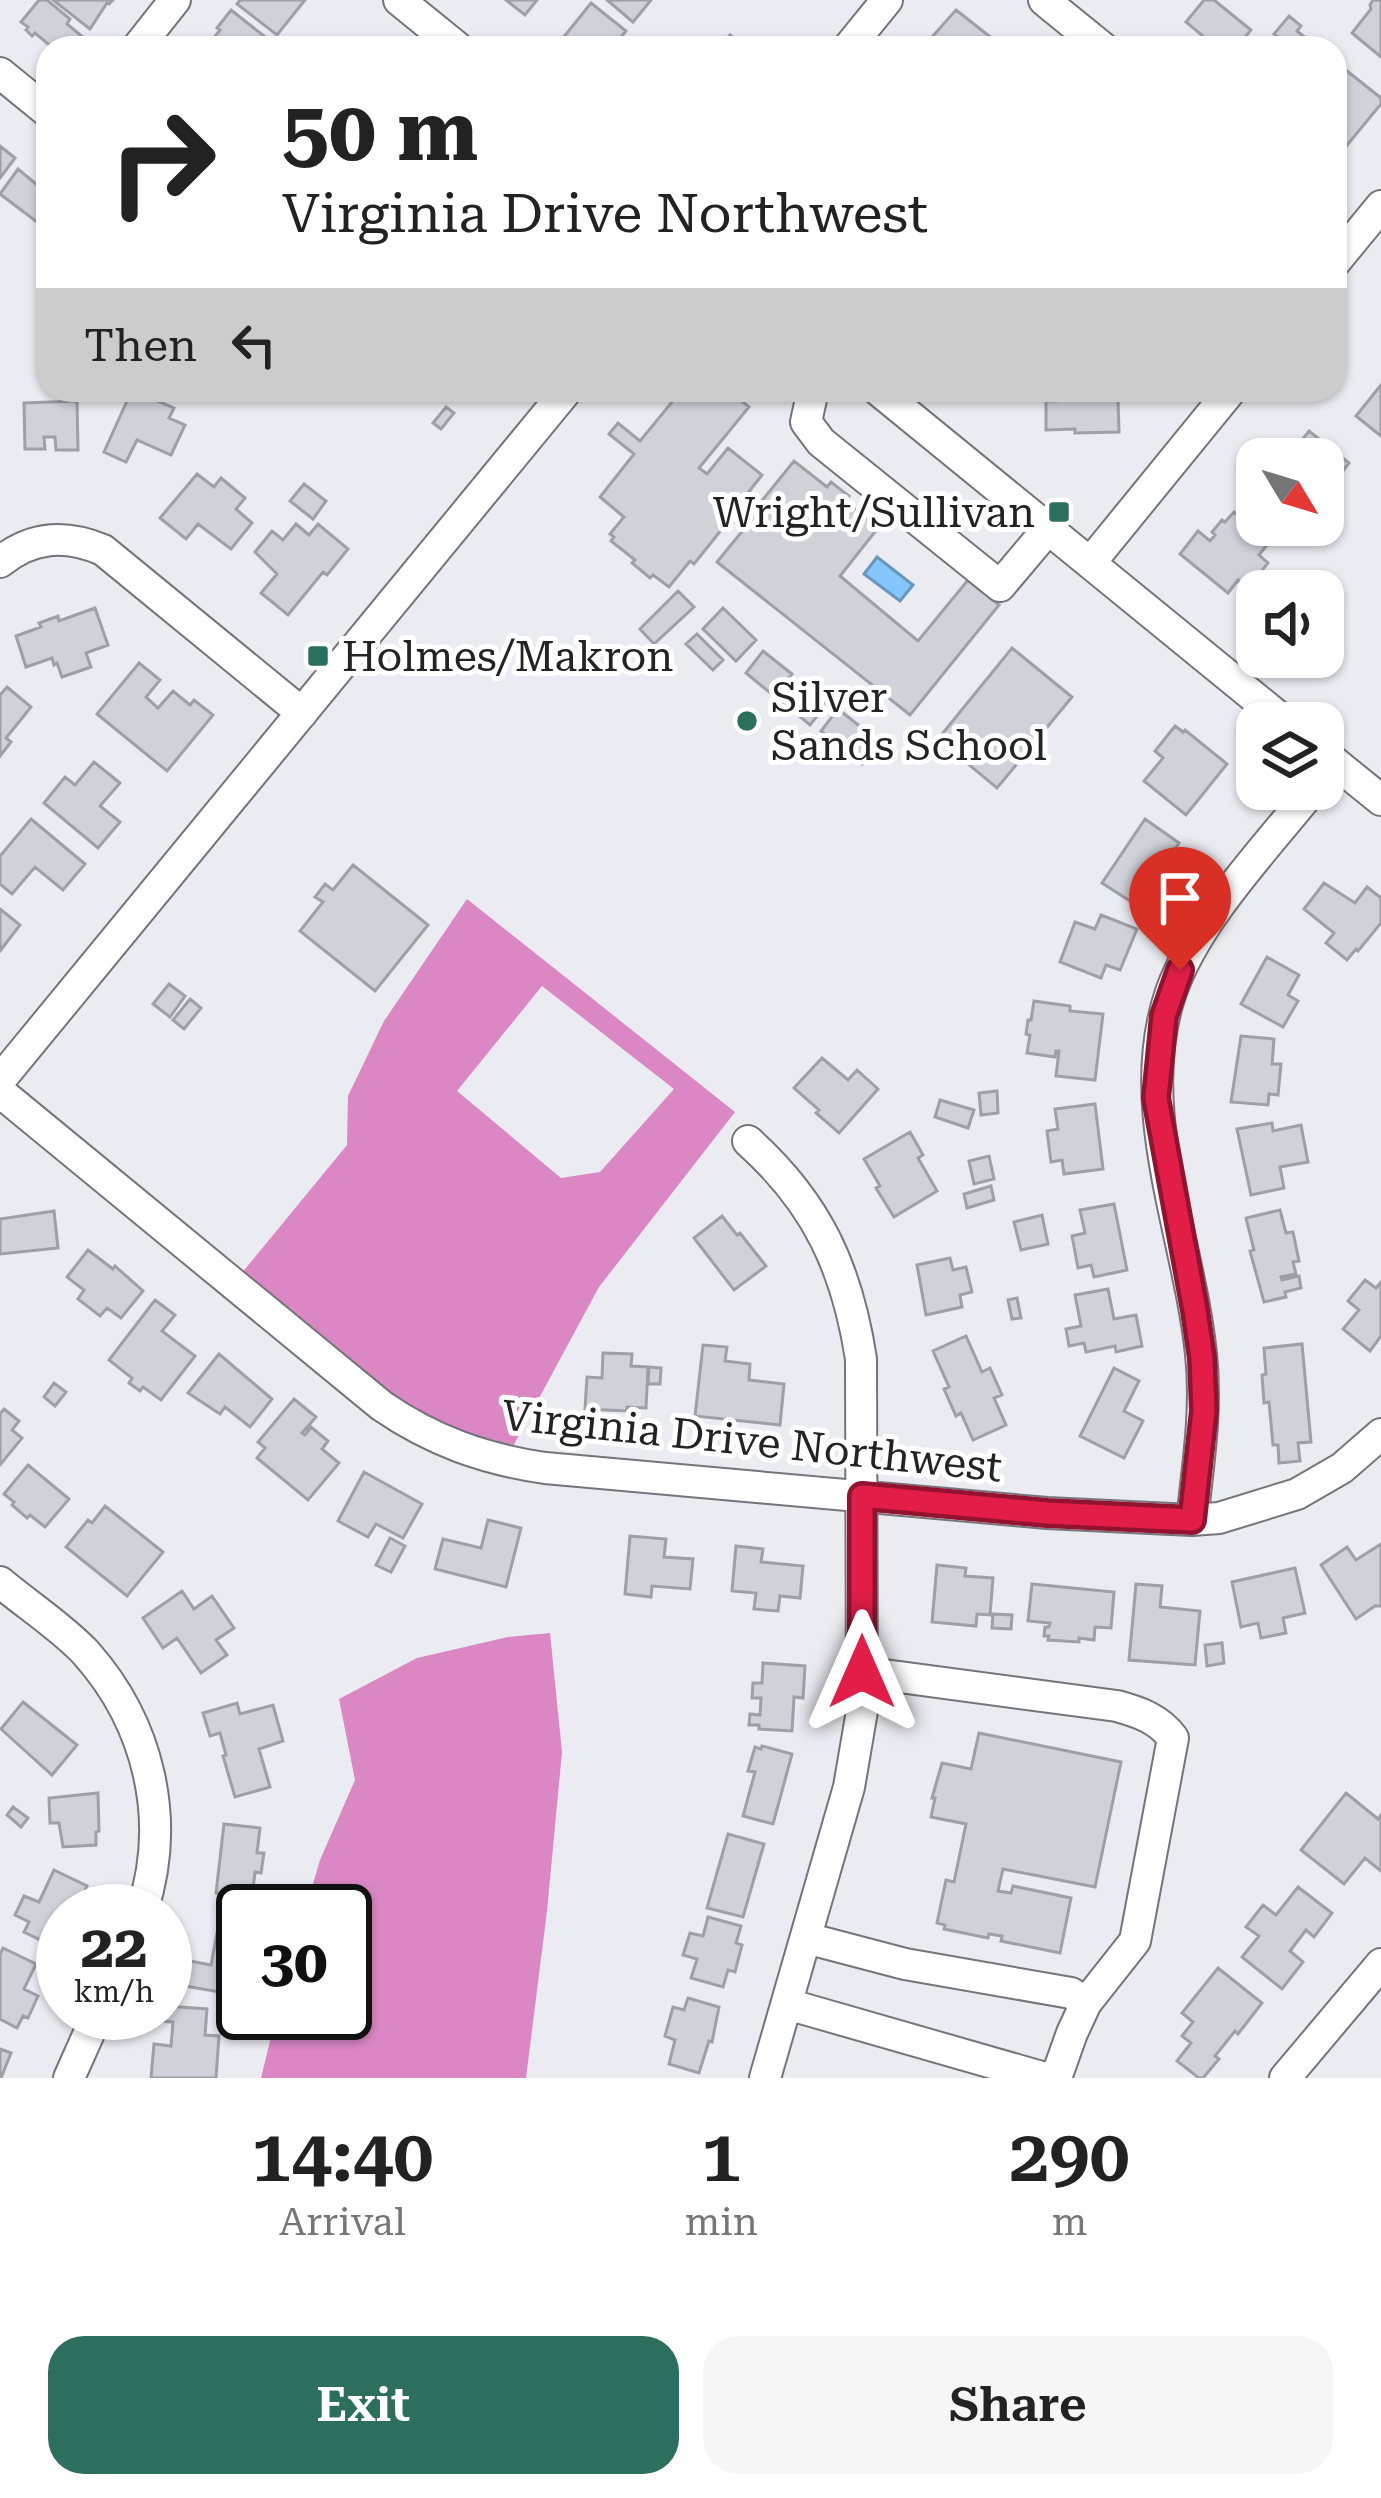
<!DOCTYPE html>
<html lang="en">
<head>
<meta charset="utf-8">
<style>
  :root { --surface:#fff; --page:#f6f6f6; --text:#222; --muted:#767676; --accent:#2d6f5f }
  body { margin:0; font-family:"Roboto Serif",serif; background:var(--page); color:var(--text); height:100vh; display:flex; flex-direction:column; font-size:45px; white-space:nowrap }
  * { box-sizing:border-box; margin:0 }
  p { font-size:39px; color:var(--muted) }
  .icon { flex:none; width:66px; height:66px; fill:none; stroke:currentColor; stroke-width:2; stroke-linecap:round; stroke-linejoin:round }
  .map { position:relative; height:2078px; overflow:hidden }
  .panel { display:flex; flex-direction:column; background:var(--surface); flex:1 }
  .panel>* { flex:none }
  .banner { position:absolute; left:36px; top:36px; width:1311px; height:366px; border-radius:36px; box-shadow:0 3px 9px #0004; background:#fff; color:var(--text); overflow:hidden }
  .needle { width:78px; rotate:128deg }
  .tools { position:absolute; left:1236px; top:438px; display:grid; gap:24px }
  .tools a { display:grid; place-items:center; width:108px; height:108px; border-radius:24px; background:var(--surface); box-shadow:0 3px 9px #0004; font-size:60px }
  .speed { position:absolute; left:36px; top:1884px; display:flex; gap:24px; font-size:60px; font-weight:700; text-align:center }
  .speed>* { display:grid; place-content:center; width:156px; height:156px; border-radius:50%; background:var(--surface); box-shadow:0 3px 9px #0004; line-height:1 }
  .speed small { font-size:30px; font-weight:400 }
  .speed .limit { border:6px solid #111; border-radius:18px; background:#fff; color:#111 }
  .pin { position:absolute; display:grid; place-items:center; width:102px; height:102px; color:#fff; margin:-123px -51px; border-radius:50% 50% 50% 0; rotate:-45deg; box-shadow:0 0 12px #0007 }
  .pin .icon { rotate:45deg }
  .me { position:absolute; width:132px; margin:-66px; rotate:0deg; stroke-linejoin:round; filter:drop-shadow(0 0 9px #0008) }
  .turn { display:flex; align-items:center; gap:42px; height:252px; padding:0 48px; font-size:54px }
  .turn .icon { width:156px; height:156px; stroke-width:2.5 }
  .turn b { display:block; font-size:84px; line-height:102px }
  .then { display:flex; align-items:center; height:114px; padding:0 48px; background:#0003; gap:24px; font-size:45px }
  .eta { display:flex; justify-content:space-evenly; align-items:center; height:204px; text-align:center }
  .eta b { font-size:72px; font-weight:600; line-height:84px }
  .action { display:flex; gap:24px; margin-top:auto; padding:24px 48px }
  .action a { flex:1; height:138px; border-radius:36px; background:var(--accent); color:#fff; font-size:48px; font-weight:600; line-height:138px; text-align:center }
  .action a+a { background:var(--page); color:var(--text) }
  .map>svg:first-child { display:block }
  .forest { fill:#da87c4; fill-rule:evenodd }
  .water { fill:#85c7fd; stroke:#6896bc; stroke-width:3 }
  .building { fill:#cfd2d9; stroke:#9da0a6; stroke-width:3 }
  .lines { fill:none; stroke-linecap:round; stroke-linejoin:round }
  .minor-casing { stroke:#74747a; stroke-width:34 }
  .minor { stroke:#fff; stroke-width:30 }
  .route-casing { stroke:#92132f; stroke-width:30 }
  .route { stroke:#e11d48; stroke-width:21 }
  .poi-dot { fill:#2d6f5f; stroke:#fff; stroke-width:4.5 }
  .labels { text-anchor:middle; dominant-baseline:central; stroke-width:10; stroke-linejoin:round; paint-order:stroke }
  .poi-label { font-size:42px; fill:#232225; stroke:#fff; text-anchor:start }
  .street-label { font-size:42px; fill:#232225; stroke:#fff }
</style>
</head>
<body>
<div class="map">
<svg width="1381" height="2078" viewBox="0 0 1381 2078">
  <rect width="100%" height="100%" fill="#ebebf2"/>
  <path class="forest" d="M 467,899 L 735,1112 L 599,1287 L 511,1450 L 487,1445 L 407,1408 L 241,1274 L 347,1145 L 348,1096 L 384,1021 ZM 542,986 L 674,1089 L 600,1172 L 561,1178 L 457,1091 Z
    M 550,1633 L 562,1752 L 547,1911 L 526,2078 L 261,2078 L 277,2013 L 345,2013 L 345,1911 L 305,1911 L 320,1860 L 355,1780 L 339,1699 L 417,1658 L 508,1637 Z"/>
  <path class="water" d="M 877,557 L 913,585 L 900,601 L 864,574 Z"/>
  <path class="building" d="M 47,0 L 70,19 L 67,24 L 84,38 L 76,48 L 53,48 L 35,33 L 32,36 L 26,30 L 28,27 L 21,22 L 39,0 Z
    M 53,0 L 113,0 L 109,4 L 107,3 L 90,29 Z
    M 240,0 L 305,0 L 277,35 L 237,4 Z
    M 506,0 L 537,0 L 525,15 Z
    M 607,0 L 651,0 L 633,22 Z
    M 1204,0 L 1214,0 L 1251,30 L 1236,48 L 1211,48 L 1200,39 L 1203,36 L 1186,22 Z
    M 1373,0 L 1381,0 L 1381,57 L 1352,33 L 1371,9 L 1370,5 Z
    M 591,3 L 626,31 L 612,48 L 566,48 L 559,43 Z
    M 231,10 L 274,44 L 271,48 L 207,47 L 220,30 L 217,28 Z
    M 956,10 L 993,39 L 986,48 L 926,48 L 934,38 L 932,37 Z
    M 1289,16 L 1301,26 L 1297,31 L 1312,43 L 1308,48 L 1291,48 L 1274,34 Z
    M 730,35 L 746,48 L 720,48 Z
    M 1342,67 L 1381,98 L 1381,104 L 1339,155 L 1335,152 L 1335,76 Z
    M 0,146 L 15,158 L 0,178 Z
    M 18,169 L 48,194 L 48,217 L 41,225 L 0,194 Z
    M 1381,385 L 1381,436 L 1356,416 Z
    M 132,390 L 174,408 L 169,418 L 185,425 L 171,455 L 137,440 L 126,462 L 104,452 Z
    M 682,390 L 691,398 L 697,390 L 728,390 L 749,407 L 699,468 L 707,474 L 728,448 L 762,475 L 736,508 L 748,518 L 794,461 L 827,487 L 831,482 L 849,496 L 845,501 L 878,528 L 840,576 L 918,641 L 968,580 L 999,605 L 910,715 L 717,562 L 744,529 L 727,516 L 723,521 L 726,524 L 694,564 L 690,561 L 669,587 L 653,575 L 650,578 L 632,563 L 635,560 L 611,541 L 614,537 L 610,534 L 624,517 L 600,497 L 634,454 L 609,434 L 618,423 L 640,441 Z
    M 1074,390 L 1098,390 L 1098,399 L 1118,399 L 1119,432 L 1075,433 L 1075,429 L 1046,430 L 1046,401 L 1074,400 Z
    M 77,401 L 78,450 L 56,450 L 55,437 L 44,437 L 45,449 L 25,449 L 24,403 Z
    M 446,407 L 454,413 L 441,429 L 433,423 Z
    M 1309,431 L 1349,463 L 1336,480 L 1326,473 L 1323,476 L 1323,459 L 1287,459 Z
    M 197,474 L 214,487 L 221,478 L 245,498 L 236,509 L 252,523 L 231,549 L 198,524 L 186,539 L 160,518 Z
    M 304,484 L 326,501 L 313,519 L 290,501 Z
    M 1252,501 L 1257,505 L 1257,525 L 1275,525 L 1268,534 L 1242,513 Z
    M 1234,512 L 1270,541 L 1259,555 L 1268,563 L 1248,588 L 1238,580 L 1228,593 L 1180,554 L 1198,531 L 1210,541 L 1215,535 L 1212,532 L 1222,520 L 1225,522 Z
    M 296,524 L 309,535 L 318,524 L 348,549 L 327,575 L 323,572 L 288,615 L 261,593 L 277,574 L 255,552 L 272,531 L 283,540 Z
    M 678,591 L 694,607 L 654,644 L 640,629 Z
    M 95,608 L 108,645 L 86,653 L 91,667 L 62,677 L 57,663 L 54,665 L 52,658 L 26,667 L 16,636 L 41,627 L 39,623 L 58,616 L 59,621 Z
    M 723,608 L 756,640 L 736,661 L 703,629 Z
    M 697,634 L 723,660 L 713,670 L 686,644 Z
    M 1012,648 L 1072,697 L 997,788 L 938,739 Z
    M 763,651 L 792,674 L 774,696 L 746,673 Z
    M 139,663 L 160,680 L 146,697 L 158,708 L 173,691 L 190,705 L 194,700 L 213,715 L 167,771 L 97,714 Z
    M 799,681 L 827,704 L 810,725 L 782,702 Z
    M 7,687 L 31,707 L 6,738 L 11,742 L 0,756 L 0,695 Z
    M 838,709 L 871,735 L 864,744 L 872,751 L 862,764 L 821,731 Z
    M 1175,726 L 1183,732 L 1185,730 L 1227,764 L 1186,815 L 1144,781 L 1163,758 L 1155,751 Z
    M 94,762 L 120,783 L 100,806 L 120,822 L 98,848 L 44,803 L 65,777 L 75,785 Z
    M 31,819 L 85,864 L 63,890 L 35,867 L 12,894 L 0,884 L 0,856 Z
    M 1145,819 L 1179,843 L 1158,874 L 1165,879 L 1144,910 L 1102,883 Z
    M 353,865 L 428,925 L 375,991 L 300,931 L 323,902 L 315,897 L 325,884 L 333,890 Z
    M 1324,883 L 1355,903 L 1367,887 L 1381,898 L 1381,923 L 1358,951 L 1356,949 L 1347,960 L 1326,943 L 1334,933 L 1304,909 Z
    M 0,909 L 20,925 L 0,951 Z
    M 1101,915 L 1137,929 L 1120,970 L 1106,965 L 1101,978 L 1060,962 L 1075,922 L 1095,929 Z
    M 1267,957 L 1299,975 L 1288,995 L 1298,1001 L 1283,1027 L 1241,1004 Z
    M 169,984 L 185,996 L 170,1017 L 153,1004 Z
    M 190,999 L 201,1008 L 184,1029 L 173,1020 Z
    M 1034,1001 L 1070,1006 L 1070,1011 L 1103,1014 L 1095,1080 L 1056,1076 L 1059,1051 L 1056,1051 L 1055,1057 L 1027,1053 L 1030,1035 L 1026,1034 L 1028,1020 L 1031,1020 Z
    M 1241,1036 L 1274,1039 L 1272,1064 L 1281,1064 L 1278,1095 L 1269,1094 L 1268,1105 L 1231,1102 Z
    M 822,1058 L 848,1080 L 857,1070 L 878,1089 L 839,1133 L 816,1113 L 819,1110 L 794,1088 Z
    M 997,1091 L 998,1113 L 981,1115 L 979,1093 Z
    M 940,1100 L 974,1110 L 968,1128 L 935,1117 Z
    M 1095,1104 L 1103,1169 L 1064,1174 L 1062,1160 L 1051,1162 L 1047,1131 L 1058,1129 L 1055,1109 Z
    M 1272,1123 L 1273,1131 L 1301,1125 L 1308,1162 L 1280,1167 L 1284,1188 L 1251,1195 L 1237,1129 Z
    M 910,1132 L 923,1155 L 918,1158 L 937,1191 L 894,1217 L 876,1188 L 880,1186 L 864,1159 Z
    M 989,1156 L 994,1179 L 974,1184 L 969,1161 Z
    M 991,1186 L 994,1200 L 967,1208 L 964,1194 Z
    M 1114,1204 L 1127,1270 L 1094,1277 L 1091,1265 L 1078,1268 L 1072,1236 L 1085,1233 L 1080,1210 Z
    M 1280,1210 L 1286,1233 L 1293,1232 L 1299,1261 L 1293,1262 L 1296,1274 L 1281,1277 L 1282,1280 L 1299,1276 L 1301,1288 L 1285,1292 L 1286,1297 L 1264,1302 L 1250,1251 L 1254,1250 L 1246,1218 Z
    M 54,1211 L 58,1248 L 0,1254 L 0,1219 Z
    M 1042,1215 L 1048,1244 L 1021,1250 L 1014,1222 Z
    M 722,1216 L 737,1235 L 740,1233 L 766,1266 L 734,1290 L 694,1238 Z
    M 88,1250 L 113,1269 L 115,1266 L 143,1291 L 121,1318 L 107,1308 L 100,1316 L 78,1299 L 84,1290 L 67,1277 Z
    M 950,1258 L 953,1270 L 966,1267 L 972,1292 L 960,1295 L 962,1307 L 926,1315 L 917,1265 Z
    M 1365,1280 L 1376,1288 L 1381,1282 L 1381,1336 L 1370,1351 L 1343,1329 L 1359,1310 L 1348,1301 Z
    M 1108,1289 L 1114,1319 L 1136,1315 L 1142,1346 L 1116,1352 L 1115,1346 L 1086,1352 L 1084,1343 L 1069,1346 L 1066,1329 L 1081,1326 L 1075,1295 Z
    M 1017,1298 L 1021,1318 L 1012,1319 L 1008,1300 Z
    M 155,1300 L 175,1315 L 162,1331 L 195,1356 L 161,1400 L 143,1387 L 140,1391 L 129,1383 L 132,1378 L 109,1360 Z
    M 966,1336 L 982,1372 L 990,1368 L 1002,1395 L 994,1398 L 1006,1425 L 973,1440 L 961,1413 L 956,1416 L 944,1389 L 949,1387 L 933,1351 Z
    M 1302,1344 L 1311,1442 L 1298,1443 L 1300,1461 L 1279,1463 L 1278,1445 L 1273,1445 L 1269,1402 L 1264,1403 L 1262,1375 L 1266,1374 L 1264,1348 Z
    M 703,1345 L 727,1347 L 725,1361 L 750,1364 L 749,1380 L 784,1384 L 780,1425 L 695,1416 Z
    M 603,1353 L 632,1354 L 631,1366 L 648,1367 L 646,1408 L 627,1407 L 627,1411 L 585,1409 L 587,1377 L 602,1378 Z
    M 219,1354 L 272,1399 L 250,1427 L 225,1407 L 220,1414 L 188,1393 Z
    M 649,1367 L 661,1368 L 660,1384 L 648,1384 Z
    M 1114,1368 L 1139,1381 L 1124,1411 L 1143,1421 L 1124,1458 L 1080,1436 Z
    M 54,1383 L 66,1392 L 55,1406 L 44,1397 Z
    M 294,1399 L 316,1417 L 302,1433 L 305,1435 L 311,1427 L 328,1441 L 322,1449 L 339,1463 L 308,1500 L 257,1458 L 265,1448 L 258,1442 Z
    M 4,1409 L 19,1421 L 12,1430 L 22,1438 L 0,1465 L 0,1414 Z
    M 28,1465 L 69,1499 L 45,1527 L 30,1515 L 27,1518 L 12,1505 L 14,1502 L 4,1494 Z
    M 364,1472 L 422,1504 L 403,1538 L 376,1524 L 368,1537 L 338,1521 Z
    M 105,1506 L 163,1552 L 127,1596 L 66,1547 L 88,1520 L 92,1523 Z
    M 488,1520 L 521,1528 L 506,1587 L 435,1569 L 443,1539 L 481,1548 Z
    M 630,1536 L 666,1539 L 664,1557 L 693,1559 L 690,1589 L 652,1586 L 651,1597 L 625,1594 Z
    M 390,1538 L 405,1546 L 391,1572 L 376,1565 Z
    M 1381,1544 L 1381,1606 L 1375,1606 L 1356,1619 L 1321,1565 L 1347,1547 L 1356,1560 Z
    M 736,1546 L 763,1549 L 761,1562 L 803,1566 L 800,1598 L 780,1596 L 778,1611 L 754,1609 L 756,1593 L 732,1591 Z
    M 937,1565 L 966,1568 L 965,1576 L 993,1578 L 990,1615 L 977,1614 L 976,1626 L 932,1622 Z
    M 1295,1568 L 1305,1613 L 1283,1618 L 1286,1633 L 1261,1638 L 1258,1623 L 1241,1627 L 1232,1582 Z
    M 1032,1584 L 1114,1592 L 1111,1628 L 1095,1627 L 1094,1640 L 1079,1638 L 1079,1642 L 1048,1640 L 1049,1636 L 1044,1636 L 1045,1627 L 1049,1627 L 1050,1623 L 1028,1621 Z
    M 1136,1584 L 1162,1586 L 1160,1607 L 1200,1611 L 1195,1665 L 1129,1660 Z
    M 182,1591 L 194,1609 L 212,1596 L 234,1628 L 216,1640 L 227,1655 L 201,1673 L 177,1638 L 163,1648 L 143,1618 Z
    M 993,1614 L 1012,1615 L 1011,1629 L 992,1628 Z
    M 1222,1643 L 1224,1663 L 1207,1666 L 1205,1645 Z
    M 763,1663 L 805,1666 L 803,1698 L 794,1697 L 792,1731 L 759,1729 L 759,1725 L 749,1725 L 750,1714 L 760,1715 L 761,1698 L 752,1698 L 753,1683 L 762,1683 Z
    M 23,1702 L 77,1745 L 52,1775 L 1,1729 Z
    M 237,1703 L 240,1714 L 273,1705 L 283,1741 L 259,1749 L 270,1787 L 235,1797 L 223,1756 L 226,1755 L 220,1733 L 210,1736 L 203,1713 Z
    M 979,1733 L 1121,1762 L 1095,1887 L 1003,1869 L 998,1891 L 1011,1893 L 1013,1886 L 1071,1898 L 1060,1953 L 1001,1941 L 1002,1936 L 989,1934 L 988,1938 L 944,1929 L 945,1925 L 937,1923 L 946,1880 L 954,1882 L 966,1824 L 931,1817 L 935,1798 L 932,1798 L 942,1763 L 971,1769 Z
    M 762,1746 L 792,1754 L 773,1824 L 743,1816 L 755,1772 L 748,1771 L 755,1747 L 761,1749 Z
    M 98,1793 L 99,1831 L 96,1832 L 96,1845 L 63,1847 L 59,1823 L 50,1823 L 49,1798 Z
    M 1346,1793 L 1378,1819 L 1381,1815 L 1381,1871 L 1365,1858 L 1344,1884 L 1301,1850 Z
    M 13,1807 L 28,1818 L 21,1827 L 7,1815 Z
    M 224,1824 L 260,1828 L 257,1853 L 264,1853 L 261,1873 L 255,1872 L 252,1897 L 216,1893 Z
    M 728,1834 L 764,1844 L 743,1917 L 707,1908 Z
    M 54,1870 L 87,1886 L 75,1911 L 63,1911 L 63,1937 L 57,1948 L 24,1932 L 29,1922 L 15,1915 L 24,1896 L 39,1902 Z
    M 1298,1887 L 1332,1913 L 1314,1937 L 1306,1930 L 1290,1951 L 1303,1962 L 1282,1989 L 1242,1957 L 1259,1936 L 1246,1927 L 1263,1905 L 1276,1915 Z
    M 708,1917 L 741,1926 L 736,1943 L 742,1945 L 735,1972 L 728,1970 L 723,1987 L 691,1978 L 697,1959 L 683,1955 L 690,1933 L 703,1936 Z
    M 218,1928 L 243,1932 L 243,1996 L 185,1986 L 190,1961 L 211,1965 Z
    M 3,1948 L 36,1964 L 24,1989 L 38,1996 L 28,2018 L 23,2016 L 17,2028 L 0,2019 L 0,1955 Z
    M 1218,1968 L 1262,2003 L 1238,2034 L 1235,2031 L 1215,2056 L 1219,2059 L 1203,2078 L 1199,2078 L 1177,2061 L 1191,2043 L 1182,2036 L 1193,2022 L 1182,2013 Z
    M 688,1998 L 719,2007 L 712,2042 L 709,2041 L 699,2073 L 669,2064 L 675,2040 L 665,2036 L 673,2007 L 684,2010 Z
    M 165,2006 L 207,2009 L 205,2035 L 219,2036 L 216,2078 L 151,2078 L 154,2044 L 171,2046 L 173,2022 L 154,2021 L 155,2013 L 165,2013 Z
    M 0,2049 L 11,2053 L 1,2078 L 0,2078 Z"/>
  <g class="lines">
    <defs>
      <path id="minor" d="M 399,0 L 458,48
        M 1044,0 L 1103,48
        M 137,48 L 175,0
        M 848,48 L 887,0
        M 0,73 L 48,112
        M 1335,262 L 1381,206
        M 813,390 L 806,422 L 821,442 L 1000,586 L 1048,529
        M 878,390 L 1286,723
        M 0,562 C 32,536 65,534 103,550 L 302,713
        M 1090,563 L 1231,390
        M 1323,753 L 1381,800
        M 0,1080 L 567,390
        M 0,1092 L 382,1406 C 433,1441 484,1459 545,1468 L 1047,1513 L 1192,1520 L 1219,1518 L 1297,1494 L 1342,1468 L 1381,1434
        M 748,1141 C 817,1203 847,1268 861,1359 L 862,1711 L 849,1787 L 765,2078
        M 1192,1520 C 1198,1465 1207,1410 1201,1354 C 1189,1237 1131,1108 1171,992 C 1197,919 1265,849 1313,789
        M 0,1582 C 26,1604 64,1629 86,1653 C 149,1724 172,1820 142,1911
        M 862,1672 L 1117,1706 C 1139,1712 1159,1719 1173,1738 L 1135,1941 L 1086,2003 L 1072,2033 L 1056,2078
        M 806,1938 L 905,1964 L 1071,1993 L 1086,2003
        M 787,2004 L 1045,2078
        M 69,2078 L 98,2013
        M 1285,2078 L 1381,1964"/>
    </defs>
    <use href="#minor" class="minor-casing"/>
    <use href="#minor" class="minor"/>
  </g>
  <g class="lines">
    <defs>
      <path id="route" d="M 862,1672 L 862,1496 L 1047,1513 L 1192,1520 L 1204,1411 L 1202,1358 L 1195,1310 L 1156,1098 L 1164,1016 L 1180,970"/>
    </defs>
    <use href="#route" class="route-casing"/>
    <use href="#route" class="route"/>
  </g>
  <g class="poi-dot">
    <rect x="1047" y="500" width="24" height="24" rx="6"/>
    <rect x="306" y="644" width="24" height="24" rx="6"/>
    <circle cx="747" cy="721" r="12"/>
  </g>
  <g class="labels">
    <g class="poi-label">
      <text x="1035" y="512" text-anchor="end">Wright/Sullivan</text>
      <text x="342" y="656">Holmes/Makron</text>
      <text x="771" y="697">Silver<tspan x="771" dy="48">Sands School</tspan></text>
    </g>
    <g class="street-label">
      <text transform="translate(752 1441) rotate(6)">Virginia Drive Northwest</text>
    </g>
  </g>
</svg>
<div class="tools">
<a><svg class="needle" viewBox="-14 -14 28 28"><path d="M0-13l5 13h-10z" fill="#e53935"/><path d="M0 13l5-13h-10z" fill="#767676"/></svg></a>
<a><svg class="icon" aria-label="sound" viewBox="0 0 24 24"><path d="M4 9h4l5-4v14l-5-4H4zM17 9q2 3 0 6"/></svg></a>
<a><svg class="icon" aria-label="layers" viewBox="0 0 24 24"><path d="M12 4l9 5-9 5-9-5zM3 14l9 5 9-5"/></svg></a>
</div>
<div class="speed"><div>22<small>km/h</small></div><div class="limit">30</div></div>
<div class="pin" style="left:1180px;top:970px;background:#d93025"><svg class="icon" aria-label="arrive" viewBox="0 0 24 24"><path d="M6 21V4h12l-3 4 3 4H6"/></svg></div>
<svg class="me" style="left:862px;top:1672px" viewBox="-20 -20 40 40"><path d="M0-17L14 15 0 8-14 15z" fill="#e11d48" stroke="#fff" stroke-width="4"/></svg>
<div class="banner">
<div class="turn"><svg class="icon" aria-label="right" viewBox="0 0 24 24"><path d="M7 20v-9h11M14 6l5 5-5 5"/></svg><div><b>50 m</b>Virginia Drive Northwest</div></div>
<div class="then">Then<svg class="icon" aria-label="left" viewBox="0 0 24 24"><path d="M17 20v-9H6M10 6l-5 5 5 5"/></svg></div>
</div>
</div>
<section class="panel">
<div class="eta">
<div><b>14:40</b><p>Arrival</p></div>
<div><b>1</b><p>min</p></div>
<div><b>290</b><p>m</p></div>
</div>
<div class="action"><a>Exit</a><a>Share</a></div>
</section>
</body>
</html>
